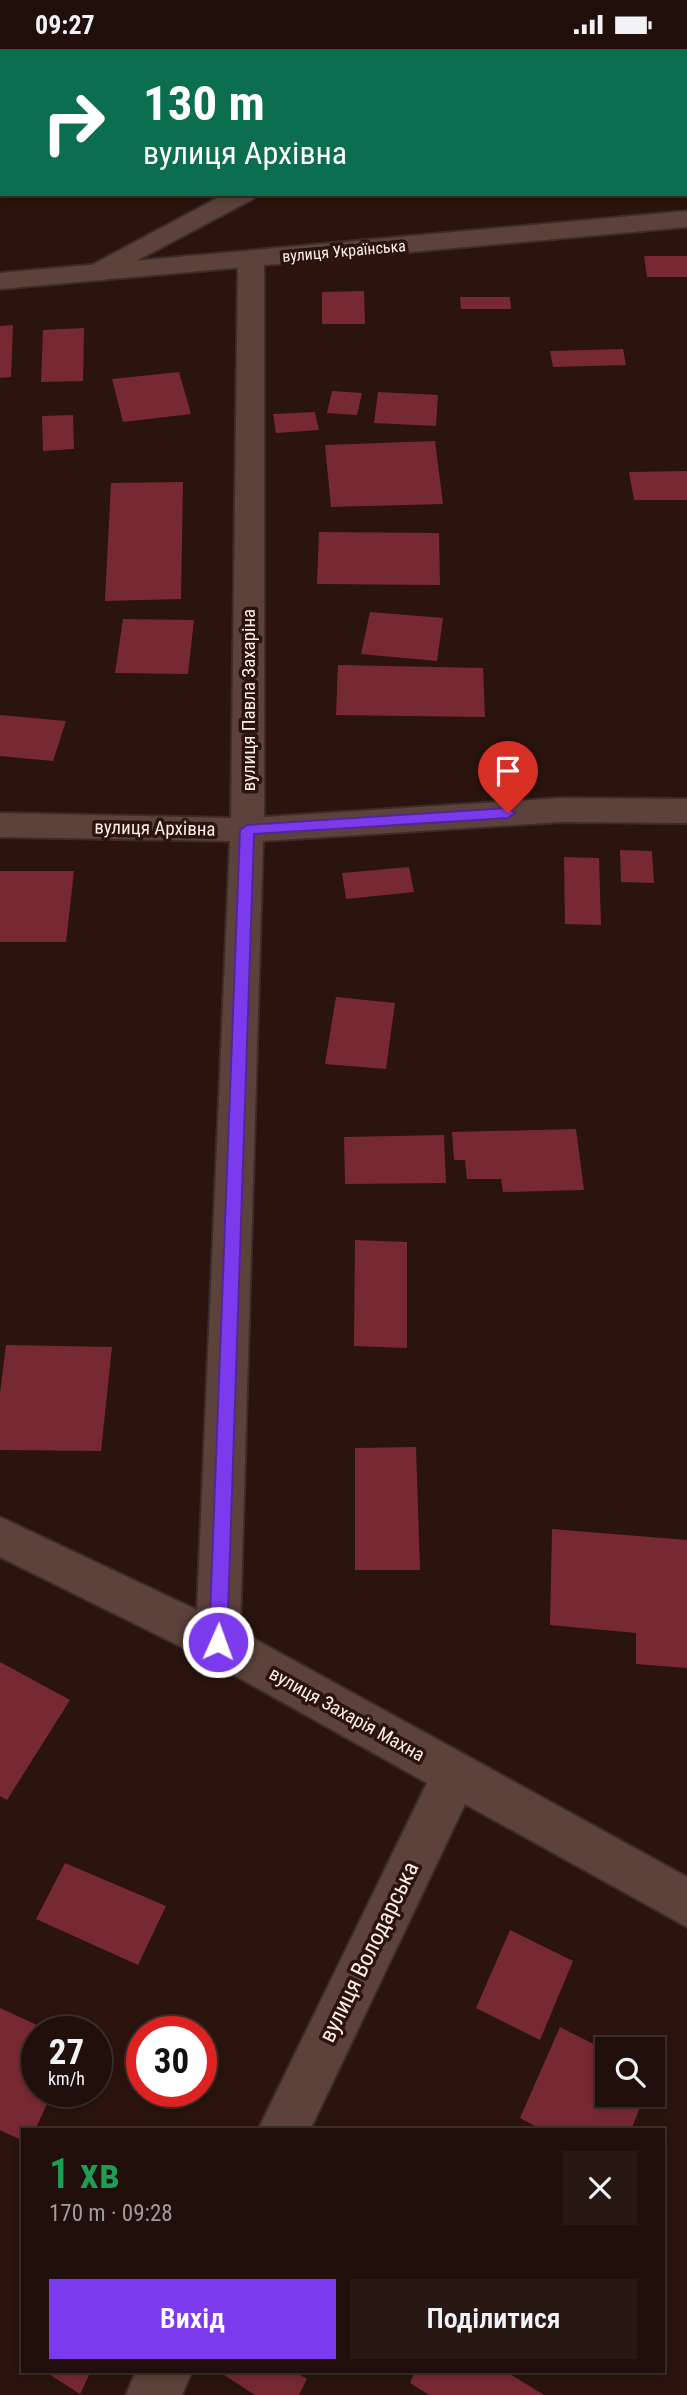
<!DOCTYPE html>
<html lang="uk">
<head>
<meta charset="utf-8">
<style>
  :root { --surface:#200f0a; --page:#281813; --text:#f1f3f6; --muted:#a29c9c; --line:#3d2f2b; --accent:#7c3aed }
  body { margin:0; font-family:"Roboto Condensed",sans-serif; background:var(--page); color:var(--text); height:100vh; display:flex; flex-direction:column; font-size:26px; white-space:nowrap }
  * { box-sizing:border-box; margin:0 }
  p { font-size:23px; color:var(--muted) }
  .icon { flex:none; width:38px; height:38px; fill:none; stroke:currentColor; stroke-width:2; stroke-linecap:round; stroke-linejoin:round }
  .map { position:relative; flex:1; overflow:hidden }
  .side { position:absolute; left:21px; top:2079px; width:644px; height:245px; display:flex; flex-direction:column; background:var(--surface); border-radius:0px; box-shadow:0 4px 10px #0003,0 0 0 2px var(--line) }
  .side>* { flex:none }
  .top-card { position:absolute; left:0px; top:0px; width:688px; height:147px; box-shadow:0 4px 10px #0003,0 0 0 2px var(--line); background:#0b6e4f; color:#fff; overflow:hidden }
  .buttons { position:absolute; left:595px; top:1988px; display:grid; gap:14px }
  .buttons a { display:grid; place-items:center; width:70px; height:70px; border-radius:0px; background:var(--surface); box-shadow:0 4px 10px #0003,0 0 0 2px var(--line); font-size:35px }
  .speed { position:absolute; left:21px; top:1967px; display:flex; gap:14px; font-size:35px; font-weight:700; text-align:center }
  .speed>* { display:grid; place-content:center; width:91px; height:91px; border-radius:50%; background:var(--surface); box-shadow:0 4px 10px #0003,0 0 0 2px var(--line); line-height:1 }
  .speed small { font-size:18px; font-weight:400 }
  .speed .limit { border:10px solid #d22; background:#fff; color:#111 }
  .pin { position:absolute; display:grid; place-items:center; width:60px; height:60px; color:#fff; margin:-72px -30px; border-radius:50% 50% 50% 0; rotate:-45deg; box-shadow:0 0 7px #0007 }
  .pin .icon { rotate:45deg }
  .me { position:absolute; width:77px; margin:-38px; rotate:2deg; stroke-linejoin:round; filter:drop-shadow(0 0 5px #0008) }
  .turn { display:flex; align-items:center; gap:24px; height:147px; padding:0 28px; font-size:32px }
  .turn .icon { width:91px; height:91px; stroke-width:2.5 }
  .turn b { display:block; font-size:49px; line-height:60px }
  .round { display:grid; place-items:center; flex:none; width:74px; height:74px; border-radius:0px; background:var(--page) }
  .overview { display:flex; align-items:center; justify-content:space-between; height:119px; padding:0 28px }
  h1 { font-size:42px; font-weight:600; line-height:52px; color:#1e9e55 }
  .button { display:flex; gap:14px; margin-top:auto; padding:14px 28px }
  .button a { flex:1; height:80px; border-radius:0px; background:var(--accent); color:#fff; font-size:28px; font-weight:600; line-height:80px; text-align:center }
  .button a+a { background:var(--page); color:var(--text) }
  .status { display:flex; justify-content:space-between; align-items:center; height:49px; padding:0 35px; background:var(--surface); direction:ltr }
  .status svg { height:19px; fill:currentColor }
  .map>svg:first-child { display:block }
  .building { fill:#772933 }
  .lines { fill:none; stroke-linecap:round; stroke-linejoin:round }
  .service-casing { stroke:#3b2c2a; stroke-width:4 }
  .minor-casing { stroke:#3b2c2a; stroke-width:4 }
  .secondary-casing { stroke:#3b2c2a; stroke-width:4 }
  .service { fill:#5c423a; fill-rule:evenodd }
  .minor { fill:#5c423a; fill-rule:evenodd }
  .secondary { fill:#5c423a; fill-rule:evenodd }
  .route { fill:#7c3aed; stroke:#51269a; stroke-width:2 }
  .labels { text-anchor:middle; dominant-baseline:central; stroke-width:7; stroke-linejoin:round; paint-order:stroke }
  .far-street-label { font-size:16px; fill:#fdece7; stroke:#2a140d }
  .street-label { font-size:19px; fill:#fdece7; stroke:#2a140d }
  .near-street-label { font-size:23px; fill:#fdece7; stroke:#2a140d }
</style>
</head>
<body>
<div class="status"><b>09:27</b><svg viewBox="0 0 49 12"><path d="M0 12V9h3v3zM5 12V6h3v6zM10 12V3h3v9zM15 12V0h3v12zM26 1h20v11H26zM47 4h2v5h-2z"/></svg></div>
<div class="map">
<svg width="687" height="2346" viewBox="0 0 687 2346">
  <rect width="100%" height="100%" fill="#2a140d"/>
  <path class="building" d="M 644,207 L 687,207 L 687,228 L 647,228 Z
    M 364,242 L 365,275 L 322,275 L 322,243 Z
    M 460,248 L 510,248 L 511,260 L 461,260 Z
    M 13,276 L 11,328 L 0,329 L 0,277 Z
    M 84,279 L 83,332 L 41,333 L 43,281 Z
    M 623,300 L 626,316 L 553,318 L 550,302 Z
    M 179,323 L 191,365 L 123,373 L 112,330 Z
    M 332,342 L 362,344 L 357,366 L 327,364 Z
    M 378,343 L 438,346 L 436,377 L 374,374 Z
    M 315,363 L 319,381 L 276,384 L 273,365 Z
    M 73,366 L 74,400 L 43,402 L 42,367 Z
    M 435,392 L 443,455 L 331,458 L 325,396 Z
    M 687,422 L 687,451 L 634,451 L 629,423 Z
    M 183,433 L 181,550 L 105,552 L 111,434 Z
    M 319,483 L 439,484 L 440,536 L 317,535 Z
    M 370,563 L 443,569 L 437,612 L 361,605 Z
    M 123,570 L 194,571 L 188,625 L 115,624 Z
    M 338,616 L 483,619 L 485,668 L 336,666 Z
    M 0,666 L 66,672 L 53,712 L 0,707 Z
    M 620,801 L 652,802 L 654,834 L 621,833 Z
    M 564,808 L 599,809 L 601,876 L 565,875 Z
    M 409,818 L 414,843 L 346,850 L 342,824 Z
    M 0,822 L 74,822 L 66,893 L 0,893 Z
    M 336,948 L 395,954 L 386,1020 L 325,1015 Z
    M 576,1080 L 584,1141 L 503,1143 L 501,1130 L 467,1130 L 465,1111 L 454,1111 L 452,1083 Z
    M 444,1086 L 446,1134 L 345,1135 L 344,1088 Z
    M 355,1191 L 407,1193 L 407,1299 L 354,1297 Z
    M 6,1296 L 112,1298 L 101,1402 L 0,1401 L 0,1344 Z
    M 416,1398 L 420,1521 L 355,1521 L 355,1399 Z
    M 552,1480 L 687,1491 L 687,1619 L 636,1615 L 636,1584 L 550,1576 Z
    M 0,1613 L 70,1651 L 7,1751 L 0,1747 Z
    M 65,1814 L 166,1857 L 138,1916 L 36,1870 Z
    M 510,1881 L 573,1912 L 540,1991 L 476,1959 Z
    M 0,1959 L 52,1983 L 37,1983 L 37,2042 L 53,2042 L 35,2081 L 23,2081 L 23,2092 L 0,2081 Z
    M 560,1978 L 607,2002 L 607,2046 L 645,2046 L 631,2081 L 542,2081 L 520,2069 Z
    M 44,2322 L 91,2322 L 80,2345 Z
    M 218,2322 L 294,2322 L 307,2330 L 299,2346 L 255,2346 Z
    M 415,2322 L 505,2322 L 544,2346 L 429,2346 L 410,2334 Z"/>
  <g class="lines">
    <defs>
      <path id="service" d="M 686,24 L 687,24 L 687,34 L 686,34 Z"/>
      <path id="minor" d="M 506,0 L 530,0 L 505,2 Z
        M 225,145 L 256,145 L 253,150 L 106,228 L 97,231 L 88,228 L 84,223 L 88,218 Z
        M 251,203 L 260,206 L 264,211 L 264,768 L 561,749 L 687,750 L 687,774 L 561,773 L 263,792 L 240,1582 L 687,1828 L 687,1878 L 465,1755 L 310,2081 L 258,2081 L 427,1734 L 202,1608 L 0,1508 L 0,1468 L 197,1561 L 230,792 L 0,788 L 0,764 L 231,769 L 238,211 L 242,206 Z
        M 136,2322 L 192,2322 L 182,2346 L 126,2346 Z"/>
      <path id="secondary" d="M 687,162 L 687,178 L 0,240 L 0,224 Z"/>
    </defs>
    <use href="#service" class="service-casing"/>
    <use href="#minor" class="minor-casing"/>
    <use href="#secondary" class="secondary-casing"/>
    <use href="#service" class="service"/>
    <use href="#minor" class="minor"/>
    <use href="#secondary" class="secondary"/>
  </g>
  <path class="route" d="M 508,759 L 515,764 L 508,769 L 254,785 L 227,1593 L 224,1599 L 218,1602 L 212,1599 L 209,1593 L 240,781 L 247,776 Z"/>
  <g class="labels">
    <g class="far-street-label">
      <text transform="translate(344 202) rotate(-5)">вулиця Українська</text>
    </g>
    <g class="street-label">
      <text transform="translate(248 651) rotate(-90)">вулиця Павла Захаріна</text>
      <text transform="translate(155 779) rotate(1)">вулиця Архівна</text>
      <text transform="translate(347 1665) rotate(29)">вулиця Захарія Махна</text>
    </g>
    <g class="near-street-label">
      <text transform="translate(369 1903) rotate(-64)">вулиця Володарська</text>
    </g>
  </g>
</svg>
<div class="buttons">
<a><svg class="icon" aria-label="search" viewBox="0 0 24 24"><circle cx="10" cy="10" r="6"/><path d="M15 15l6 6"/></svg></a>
</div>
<div class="speed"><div>27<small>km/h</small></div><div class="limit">30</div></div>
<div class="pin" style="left:508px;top:764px;background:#d93025"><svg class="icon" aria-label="arrive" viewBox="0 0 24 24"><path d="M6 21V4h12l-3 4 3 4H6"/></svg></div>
<svg class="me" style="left:218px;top:1593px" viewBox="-20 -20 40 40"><circle r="17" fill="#7c3aed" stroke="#fff" stroke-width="3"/><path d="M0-11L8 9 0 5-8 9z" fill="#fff"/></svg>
<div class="top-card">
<div class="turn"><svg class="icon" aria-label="right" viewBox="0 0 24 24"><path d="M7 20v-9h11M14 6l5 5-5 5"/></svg><div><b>130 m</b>вулиця Архівна</div></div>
</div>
<section class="side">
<div class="overview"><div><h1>1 хв</h1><p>170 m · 09:28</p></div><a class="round"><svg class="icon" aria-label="close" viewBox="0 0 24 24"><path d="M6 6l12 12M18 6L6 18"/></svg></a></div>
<div class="button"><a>Вихід</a><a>Поділитися</a></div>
</section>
</div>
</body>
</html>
